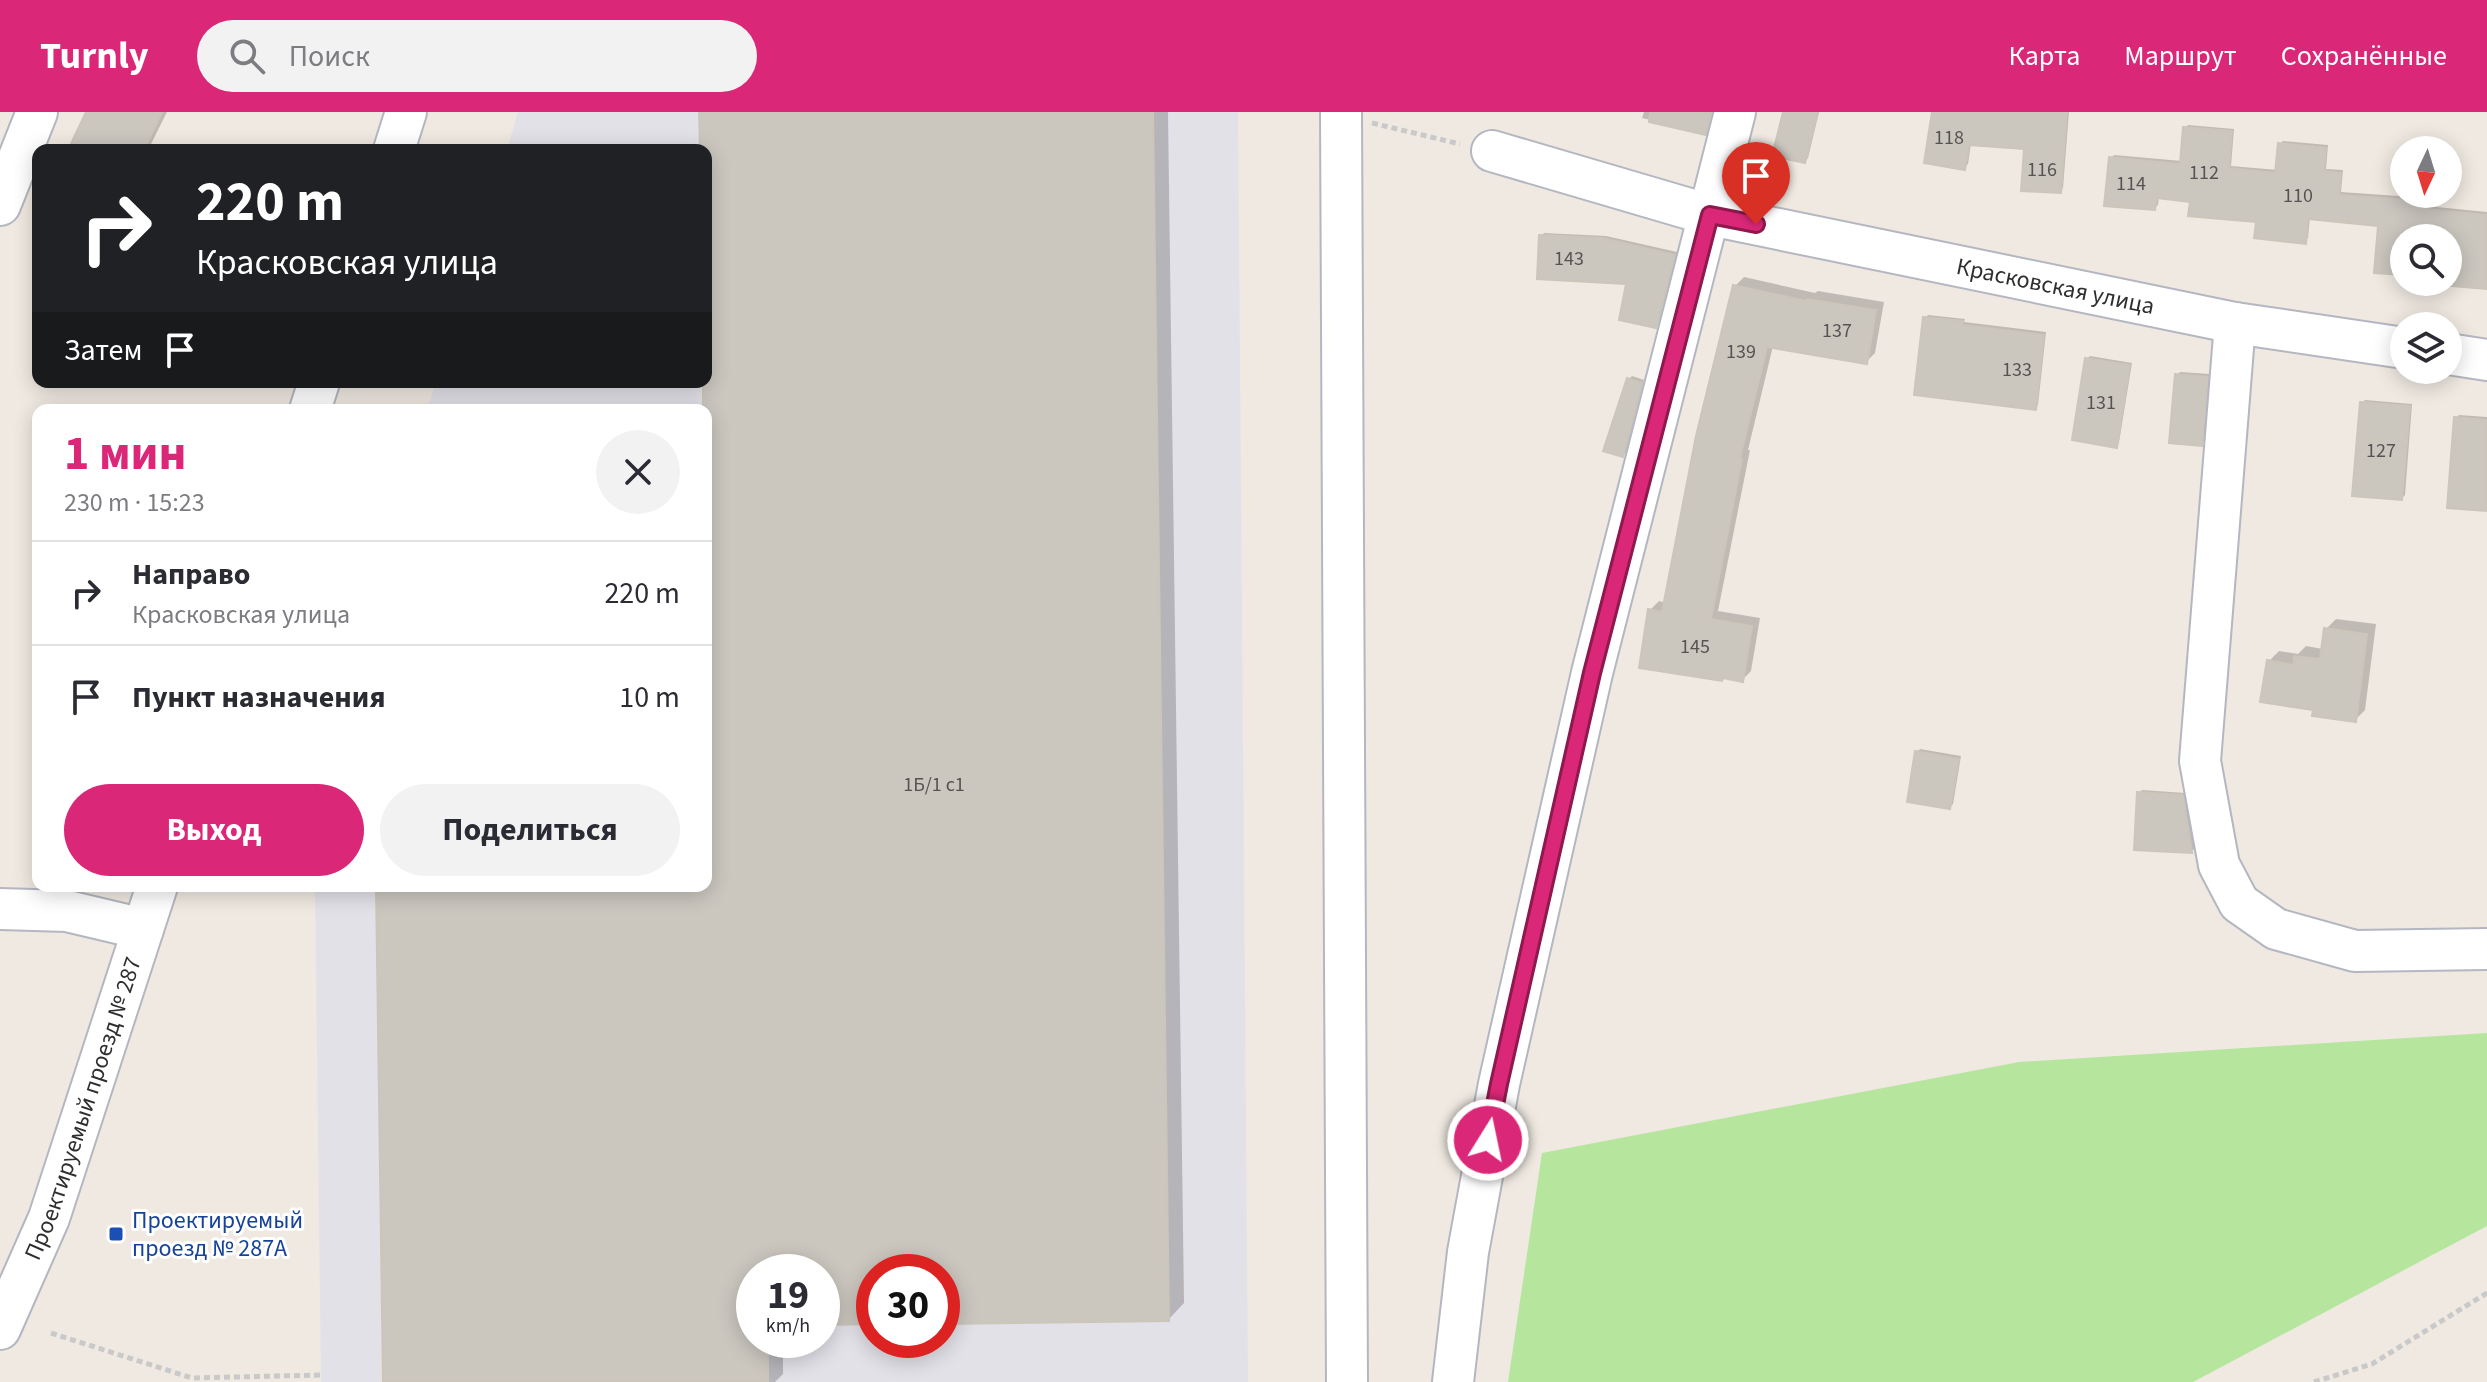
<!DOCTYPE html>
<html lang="ru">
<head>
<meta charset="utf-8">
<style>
  :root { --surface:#fff; --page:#f2f2f3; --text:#2b2b33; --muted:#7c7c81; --line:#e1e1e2; --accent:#db2777 }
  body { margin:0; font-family:"Source Sans 3",sans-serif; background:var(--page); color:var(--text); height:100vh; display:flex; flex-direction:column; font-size:30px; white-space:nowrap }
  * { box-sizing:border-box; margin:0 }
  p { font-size:26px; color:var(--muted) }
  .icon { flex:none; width:44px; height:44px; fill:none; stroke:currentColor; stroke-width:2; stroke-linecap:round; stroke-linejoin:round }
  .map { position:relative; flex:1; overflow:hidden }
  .panel { position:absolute; left:32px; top:292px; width:680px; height:488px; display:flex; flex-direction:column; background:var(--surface); border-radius:16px; box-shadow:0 4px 20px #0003 }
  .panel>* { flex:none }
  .guide { position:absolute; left:32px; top:32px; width:680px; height:244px; border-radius:16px; box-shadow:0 4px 20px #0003; background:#202124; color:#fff; overflow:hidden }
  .needle { width:52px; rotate:184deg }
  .fabs { position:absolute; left:2390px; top:24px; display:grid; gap:16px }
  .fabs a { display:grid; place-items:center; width:72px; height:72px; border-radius:50%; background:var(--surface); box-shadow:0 4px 20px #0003; font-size:40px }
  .speed { position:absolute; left:736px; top:1142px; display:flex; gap:16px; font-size:40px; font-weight:700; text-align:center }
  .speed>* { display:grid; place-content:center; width:104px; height:104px; border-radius:50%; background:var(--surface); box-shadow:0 4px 20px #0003; line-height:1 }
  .speed small { font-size:20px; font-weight:400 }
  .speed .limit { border:12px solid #d22; background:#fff; color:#111 }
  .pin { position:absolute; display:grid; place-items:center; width:68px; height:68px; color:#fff; margin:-82px -34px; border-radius:50% 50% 50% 0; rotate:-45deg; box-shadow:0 0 8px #0007 }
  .pin .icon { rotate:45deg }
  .me { position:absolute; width:88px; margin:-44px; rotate:10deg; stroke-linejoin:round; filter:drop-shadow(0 0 6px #0008) }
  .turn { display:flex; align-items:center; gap:28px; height:168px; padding:0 32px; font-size:36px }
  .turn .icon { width:104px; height:104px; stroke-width:2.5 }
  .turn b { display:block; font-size:56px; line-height:68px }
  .then { display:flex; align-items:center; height:76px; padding:0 32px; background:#0003; gap:16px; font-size:30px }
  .round { display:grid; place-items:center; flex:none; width:84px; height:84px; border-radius:42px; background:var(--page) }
  .overview { display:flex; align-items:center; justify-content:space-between; height:136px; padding:0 32px }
  h1 { font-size:48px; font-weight:700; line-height:60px; color:var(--accent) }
  .cta { display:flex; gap:16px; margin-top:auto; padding:16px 32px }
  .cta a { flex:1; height:92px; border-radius:48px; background:var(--accent); color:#fff; font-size:32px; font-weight:700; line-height:92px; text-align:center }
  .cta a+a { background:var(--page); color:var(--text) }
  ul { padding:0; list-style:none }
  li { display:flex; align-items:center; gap:24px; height:104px; padding:0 32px; border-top:2px solid var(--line) }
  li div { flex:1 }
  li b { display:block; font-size:30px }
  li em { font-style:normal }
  header { display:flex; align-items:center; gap:48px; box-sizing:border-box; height:112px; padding:0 40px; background:var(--accent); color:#fff }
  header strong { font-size:38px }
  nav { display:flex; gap:44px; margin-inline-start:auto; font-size:28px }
  .search { width:560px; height:72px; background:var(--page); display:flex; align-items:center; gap:20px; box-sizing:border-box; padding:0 28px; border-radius:44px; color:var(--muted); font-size:30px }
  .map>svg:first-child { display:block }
  .industrial { fill:#e3e1e8; fill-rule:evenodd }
  .green { fill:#b6e59e }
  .shadow { fill:#0003 }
  .building { fill:#cbc7bf; stroke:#cbc5ba; stroke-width:2 }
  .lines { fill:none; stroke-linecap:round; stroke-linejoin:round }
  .minor-casing { stroke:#b4b7c1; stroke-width:44 }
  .path { stroke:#c9c9c9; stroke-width:5; stroke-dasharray:6 4; stroke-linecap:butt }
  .minor { stroke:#fff; stroke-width:40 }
  .route-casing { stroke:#8e194d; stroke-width:20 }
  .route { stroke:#db2777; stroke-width:14 }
  .transit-dot { fill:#1a4fb4; stroke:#fff; stroke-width:3 }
  .labels { text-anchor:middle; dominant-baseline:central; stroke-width:6; stroke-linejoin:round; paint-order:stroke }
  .number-label { font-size:20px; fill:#555452 }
  .street-label { font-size:24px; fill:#2e2e2e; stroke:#fff }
  .transit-label { font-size:24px; fill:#164399; stroke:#fff; text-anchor:start }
</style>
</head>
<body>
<header>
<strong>Turnly</strong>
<div class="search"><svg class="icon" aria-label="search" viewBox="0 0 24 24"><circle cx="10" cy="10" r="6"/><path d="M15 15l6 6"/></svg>Поиск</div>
<nav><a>Карта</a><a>Маршрут</a><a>Сохранённые</a></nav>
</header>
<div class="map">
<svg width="2487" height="1270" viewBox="0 0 2487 1270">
  <rect width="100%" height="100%" fill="#efe9e1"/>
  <path class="industrial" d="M 518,0 L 1238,0 L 1248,1270 L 321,1270 L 315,774 L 706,774 L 706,298 L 427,298 L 436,270 L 706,270 L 706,38 L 507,38 ZM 754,1160 L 822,1160 L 822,1228 L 754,1228 ZM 874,1160 L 942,1160 L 942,1228 L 874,1228 Z"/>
  <path class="green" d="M 2487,921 L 2487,1114 L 2193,1270 L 1508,1270 L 1542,1041 L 2019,950 Z"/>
  <path class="shadow" d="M 89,0 L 167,0 L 148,38 L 70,38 Z
    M 701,0 L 1168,0 L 1184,1191 L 1169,1207 L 942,1210 L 942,1160 L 874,1160 L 874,1210 L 822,1211 L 822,1160 L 754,1160 L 754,1228 L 783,1228 L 783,1262 L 775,1270 L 385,1270 L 378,774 L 706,774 L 706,38 L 702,38 Z
    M 1644,0 L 1712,0 L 1708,17 L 1705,20 L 1642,6 Z
    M 1785,0 L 1819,0 L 1808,46 L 1805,49 Z
    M 1934,0 L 2069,0 L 2063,76 L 2060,79 L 2026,35 L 1971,31 L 1968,52 L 1965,55 Z
    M 2188,13 L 2234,17 L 2231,54 L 2278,58 L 2280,32 L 2283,29 L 2328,33 L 2326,57 L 2343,58 L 2341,80 L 2427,86 L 2427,94 L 2487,100 L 2487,175 L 2443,170 L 2448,170 L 2448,126 L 2404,126 L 2404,161 L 2380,112 L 2310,105 L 2308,126 L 2305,129 L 2258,108 L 2192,88 L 2159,84 L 2158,93 L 2154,96 L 2111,46 L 2114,43 L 2182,49 L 2185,16 Z
    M 1544,121 L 1606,124 L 1677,140 L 1659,210 L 1656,214 L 1628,170 L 1541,124 Z
    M 1744,165 L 1815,181 L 1818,179 L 1884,190 L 1875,241 L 1866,250 L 1773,234 L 1748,338 L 1750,338 L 1718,499 L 1760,506 L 1751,559 L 1742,568 L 1650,498 L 1659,489 L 1666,491 L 1735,174 Z
    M 1928,203 L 1965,207 L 1964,210 L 2046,220 L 2038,293 L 2035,296 L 1925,206 Z
    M 2090,244 L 2132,251 L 2119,330 L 2116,333 L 2087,247 Z
    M 2180,260 L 2210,262 L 2204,329 L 2201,332 L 2177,263 Z
    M 1632,264 L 1644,268 L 1626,340 L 1623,343 L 1629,267 Z
    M 2365,288 L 2412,292 L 2405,383 L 2402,386 L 2362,291 Z
    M 2459,303 L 2487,305 L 2487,397 L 2456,306 Z
    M 2336,507 L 2376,512 L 2365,598 L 2355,608 L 2315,596 L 2269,549 L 2279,539 L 2298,542 L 2306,534 L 2323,537 L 2326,517 Z
    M 1920,637 L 1961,644 L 1953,692 L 1950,695 L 1917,640 Z
    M 2142,678 L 2185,681 L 2195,736 L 2192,739 L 2139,681 Z"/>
  <path class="building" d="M 86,0 L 162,0 L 144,38 L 68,38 Z
    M 699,0 L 1153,0 L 1169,1209 L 942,1212 L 942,1160 L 874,1160 L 874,1212 L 822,1213 L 822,1160 L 754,1160 L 754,1228 L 768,1228 L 768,1270 L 383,1270 L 376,774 L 706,774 L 706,298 L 703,298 L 703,270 L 706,270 L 706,38 L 700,38 Z
    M 1650,0 L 1711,0 L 1706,23 L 1649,10 Z
    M 1783,0 L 1818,0 L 1805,51 L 1772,44 Z
    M 1932,0 L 2067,0 L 2061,81 L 2021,79 L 2024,37 L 1969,33 L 1965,58 L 1924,51 Z
    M 2183,15 L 2232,19 L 2229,56 L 2275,61 L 2278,31 L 2326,36 L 2324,59 L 2341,61 L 2339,83 L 2425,89 L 2425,97 L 2487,103 L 2487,177 L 2441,173 L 2441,170 L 2448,170 L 2448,126 L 2404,126 L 2404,163 L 2374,161 L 2378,114 L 2308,107 L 2306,132 L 2254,126 L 2256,110 L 2188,104 L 2190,90 L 2157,86 L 2155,98 L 2104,94 L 2109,45 L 2180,52 Z
    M 1539,123 L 1602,126 L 1675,143 L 1656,216 L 1619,208 L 1626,172 L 1537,167 Z
    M 1733,173 L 1806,189 L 1807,187 L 1876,198 L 1867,252 L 1767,235 L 1740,346 L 1742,347 L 1711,507 L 1752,514 L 1743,570 L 1723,566 L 1722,569 L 1639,556 L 1648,497 L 1662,500 L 1696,324 Z
    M 1923,205 L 1963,209 L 1962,213 L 2044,223 L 2036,298 L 1914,283 Z
    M 2085,246 L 2130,253 L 2117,336 L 2072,328 Z
    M 2175,262 L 2208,265 L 2202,334 L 2169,331 Z
    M 1627,266 L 1642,271 L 1623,345 L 1603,339 Z
    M 2360,290 L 2410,294 L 2402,388 L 2352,384 Z
    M 2454,305 L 2487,308 L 2487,399 L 2447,396 Z
    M 2324,516 L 2367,522 L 2356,610 L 2312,604 L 2313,598 L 2260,590 L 2267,548 L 2293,553 L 2294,544 L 2320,547 Z
    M 1915,639 L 1959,647 L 1950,697 L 1907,690 Z
    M 2137,680 L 2183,683 L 2192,741 L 2134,738 Z"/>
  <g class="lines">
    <defs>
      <g id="minor">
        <path d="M 1341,0 L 1347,1270"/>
        <path d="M 394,38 L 406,0"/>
        <path id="s1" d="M 1492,39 L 1710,103 L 2235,211 L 2404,236"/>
        <path d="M 0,93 L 37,0"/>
        <path d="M 2235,211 L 2200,649 L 2219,753 L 2239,791 L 2276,817 L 2355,839 L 2487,837"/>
        <path d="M 2448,242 L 2487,248"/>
        <path d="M 310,298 L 319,270"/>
        <path d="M 0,797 L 67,799 L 143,817"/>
        <path id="s2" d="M 0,1217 L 49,1106 L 157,774"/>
        <path d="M 1453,1270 L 1468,1140 L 1499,972 L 1592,561 L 1735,0"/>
      </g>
    </defs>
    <use href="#minor" class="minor-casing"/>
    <path class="path" d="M 1372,11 L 1460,32
      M 51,1221 L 192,1266 L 321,1263
      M 2314,1270 L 2372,1252 L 2487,1181"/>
    <use href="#minor" class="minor"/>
  </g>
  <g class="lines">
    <defs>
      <path id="route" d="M 1488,1028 L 1499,972 L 1592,561 L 1710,103 L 1756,112"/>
    </defs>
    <use href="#route" class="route-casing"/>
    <use href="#route" class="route"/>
  </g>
  <rect class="transit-dot" x="108" y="1114" width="16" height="16" rx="4"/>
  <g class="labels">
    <g class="number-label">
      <text x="1949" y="26">118</text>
      <text x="2042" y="58">116</text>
      <text x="2204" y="61">112</text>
      <text x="2131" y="72">114</text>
      <text x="2298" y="84">110</text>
      <text x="1569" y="147">143</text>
      <text x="1837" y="219">137</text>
      <text x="1741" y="240">139</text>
      <text x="2017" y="258">133</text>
      <text x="2101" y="291">131</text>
      <text x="2381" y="339">127</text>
      <text x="1695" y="535">145</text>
      <text x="934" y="673">1Б/1 с1</text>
    </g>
    <g class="street-label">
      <text stroke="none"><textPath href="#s1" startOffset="580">Красковская улица</textPath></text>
      <text stroke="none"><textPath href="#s2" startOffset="236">Проектируемый проезд № 287</textPath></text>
    </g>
    <g class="transit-label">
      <text x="132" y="1108">Проектируемый<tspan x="132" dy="28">проезд № 287А</tspan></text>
    </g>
  </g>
</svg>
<div class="fabs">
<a><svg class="needle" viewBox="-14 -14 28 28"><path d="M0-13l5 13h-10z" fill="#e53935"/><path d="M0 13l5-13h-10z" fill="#7c7c81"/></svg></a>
<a><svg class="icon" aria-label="search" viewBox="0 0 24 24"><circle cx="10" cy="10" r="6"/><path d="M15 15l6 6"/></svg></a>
<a><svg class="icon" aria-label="layers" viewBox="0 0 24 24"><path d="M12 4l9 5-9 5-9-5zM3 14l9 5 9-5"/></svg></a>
</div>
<div class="speed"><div>19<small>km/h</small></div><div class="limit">30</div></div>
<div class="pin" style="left:1756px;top:112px;background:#d93025"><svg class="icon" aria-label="arrive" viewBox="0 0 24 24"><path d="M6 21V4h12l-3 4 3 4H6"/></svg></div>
<svg class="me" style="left:1488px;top:1028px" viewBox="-20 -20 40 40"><circle r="17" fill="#db2777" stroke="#fff" stroke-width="3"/><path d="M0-11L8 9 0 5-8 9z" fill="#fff"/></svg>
<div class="guide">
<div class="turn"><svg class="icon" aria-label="right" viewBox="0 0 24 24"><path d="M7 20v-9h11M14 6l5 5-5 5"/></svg><div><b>220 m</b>Красковская улица</div></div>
<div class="then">Затем<svg class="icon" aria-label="arrive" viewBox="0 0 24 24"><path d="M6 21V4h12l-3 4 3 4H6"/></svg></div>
</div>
<section class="panel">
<div class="overview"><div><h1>1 мин</h1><p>230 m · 15:23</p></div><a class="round"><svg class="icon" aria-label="close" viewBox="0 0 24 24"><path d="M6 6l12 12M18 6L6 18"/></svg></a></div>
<ul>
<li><svg class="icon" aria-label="right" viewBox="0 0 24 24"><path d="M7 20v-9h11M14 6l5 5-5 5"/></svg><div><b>Направо</b><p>Красковская улица</p></div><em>220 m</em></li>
<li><svg class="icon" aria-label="arrive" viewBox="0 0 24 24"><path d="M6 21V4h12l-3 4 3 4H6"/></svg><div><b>Пункт назначения</b></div><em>10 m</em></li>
</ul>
<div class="cta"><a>Выход</a><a>Поделиться</a></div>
</section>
</div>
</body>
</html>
